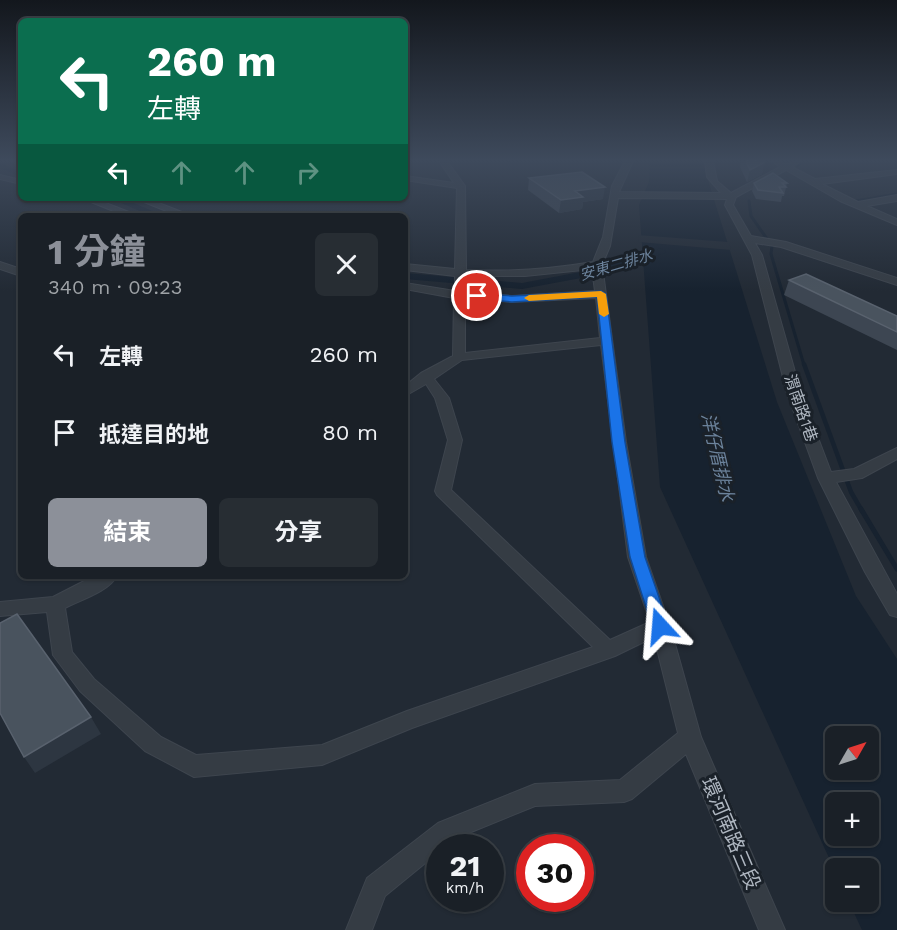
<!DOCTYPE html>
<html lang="zh-TW">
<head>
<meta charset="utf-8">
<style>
  :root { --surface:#1a2027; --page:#272d33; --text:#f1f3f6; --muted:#9fa3a7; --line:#383e44; --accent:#8c9099 }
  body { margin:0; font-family:"Work Sans","Noto Sans TC",sans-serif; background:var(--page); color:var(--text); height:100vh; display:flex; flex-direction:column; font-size:22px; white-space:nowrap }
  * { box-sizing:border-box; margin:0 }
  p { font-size:20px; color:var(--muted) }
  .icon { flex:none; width:33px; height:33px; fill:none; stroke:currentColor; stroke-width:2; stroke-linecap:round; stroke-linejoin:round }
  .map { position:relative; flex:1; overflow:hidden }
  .details { position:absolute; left:18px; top:213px; width:390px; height:366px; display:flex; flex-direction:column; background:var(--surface); border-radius:9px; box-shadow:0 2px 4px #0004,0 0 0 2px var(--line) }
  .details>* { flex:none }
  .banner { position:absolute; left:18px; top:18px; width:390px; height:183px; border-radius:9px; box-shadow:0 2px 4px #0004,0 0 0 2px var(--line); background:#0b6e4f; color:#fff; overflow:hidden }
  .needle { width:39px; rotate:51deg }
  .tools { position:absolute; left:825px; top:726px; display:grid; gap:12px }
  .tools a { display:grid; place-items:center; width:54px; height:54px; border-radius:9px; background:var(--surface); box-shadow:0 2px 4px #0004,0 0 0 2px var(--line); font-size:30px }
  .speed { position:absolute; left:426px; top:834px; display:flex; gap:12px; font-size:30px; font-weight:700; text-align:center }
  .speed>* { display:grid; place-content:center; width:78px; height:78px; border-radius:50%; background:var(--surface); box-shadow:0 2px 4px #0004,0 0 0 2px var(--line); line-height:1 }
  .speed small { font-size:15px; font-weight:400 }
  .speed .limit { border:9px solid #d22; background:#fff; color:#111 }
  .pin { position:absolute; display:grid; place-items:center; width:51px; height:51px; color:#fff; margin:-26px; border:3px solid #fff; border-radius:50%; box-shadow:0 2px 6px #0007 }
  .me { position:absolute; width:66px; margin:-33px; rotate:341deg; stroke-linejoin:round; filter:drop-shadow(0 0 4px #0008) }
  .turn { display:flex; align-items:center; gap:21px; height:126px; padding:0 30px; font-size:27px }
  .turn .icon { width:78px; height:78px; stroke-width:2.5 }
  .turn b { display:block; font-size:42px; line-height:51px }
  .lanes { display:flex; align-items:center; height:57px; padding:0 30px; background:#0003; justify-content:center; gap:30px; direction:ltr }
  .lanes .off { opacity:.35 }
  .round { display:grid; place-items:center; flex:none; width:63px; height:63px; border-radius:9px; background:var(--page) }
  .summary { display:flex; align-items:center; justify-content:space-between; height:102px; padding:0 30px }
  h1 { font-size:36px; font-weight:700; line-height:45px; color:var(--accent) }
  .button { display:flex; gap:12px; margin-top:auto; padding:12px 30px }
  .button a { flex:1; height:69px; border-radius:9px; background:var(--accent); color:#fff; font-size:24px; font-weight:700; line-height:69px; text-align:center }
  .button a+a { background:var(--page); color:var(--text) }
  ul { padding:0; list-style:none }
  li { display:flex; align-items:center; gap:18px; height:78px; padding:0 30px }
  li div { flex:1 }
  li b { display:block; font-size:22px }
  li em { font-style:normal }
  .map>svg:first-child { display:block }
  .water { fill:#17222f; fill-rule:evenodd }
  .pier { fill:#222a34 }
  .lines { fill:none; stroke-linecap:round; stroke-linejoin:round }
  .stream-far2 { stroke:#17222f; stroke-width:3 }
  .stream-far1 { stroke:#17222f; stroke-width:4.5 }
  .stream { stroke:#17222f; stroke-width:5 }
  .canal { fill:#17222f; fill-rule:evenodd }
  .minor-casing { stroke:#3e454e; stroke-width:2 }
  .minor { fill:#353c44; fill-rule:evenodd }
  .wall { fill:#3d4652 }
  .shaded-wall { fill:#2d3641 }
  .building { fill:#49535e; stroke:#59626e; stroke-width:1.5 }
  .route { fill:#1a73e8; stroke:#114b97; stroke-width:1.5 }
  .slow { fill:#f59e0b }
  .labels { text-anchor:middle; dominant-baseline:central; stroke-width:6; stroke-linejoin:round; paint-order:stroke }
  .far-water-label { font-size:15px; font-style:italic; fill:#6c839c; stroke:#1a2129 }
  .street-label { font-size:16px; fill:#afb7c1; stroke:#1a2129 }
  .water-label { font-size:18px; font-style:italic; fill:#6c839c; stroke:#1a2129 }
  .near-street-label { font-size:20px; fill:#afb7c1; stroke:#1a2129 }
</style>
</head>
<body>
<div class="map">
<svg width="897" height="930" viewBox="0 0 897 930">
  <rect width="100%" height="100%" fill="#222a34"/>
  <path class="water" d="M 650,161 L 702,161 L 777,402 L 856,596 L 897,659 L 897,930 L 862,930 L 849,902 L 868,902 L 868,868 L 836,868 L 835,871 L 660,487 L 639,205 L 649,182 ZM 836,736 L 868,736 L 868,770 L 836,770 ZM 836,802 L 868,802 L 868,836 L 836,836 Z"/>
  <path class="pier" d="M 638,235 L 729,242 L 731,250 L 639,242 Z"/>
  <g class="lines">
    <path class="stream-far2" d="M 797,166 L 803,161
      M 749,201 L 751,216 L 772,246 L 771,254 L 804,365
      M 856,201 L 897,194"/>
    <path class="stream-far1" d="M 804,364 L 851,492 L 862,511"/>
    <path class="stream" d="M 861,509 L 897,569"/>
    <path class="canal" d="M 0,163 L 21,172 L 21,177 L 0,168 Z
      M 110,198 L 122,198 L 164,216 L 151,216 Z
      M 661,248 L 666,251 L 665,253 L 597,275 L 522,289 L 405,279 L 405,273 L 522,283 L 591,270 Z"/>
    <defs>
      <path id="minor" d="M 12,161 L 21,161 L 21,166 Z
        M 439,161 L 447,161 L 465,186 L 466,270 C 508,272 551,269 593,262 L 603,237 L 612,186 L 625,161 L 633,161 L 619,192 L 721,193 L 707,177 L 705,161 L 713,161 L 717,181 L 731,193 L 780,167 L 772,161 L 786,164 L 801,161 L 792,167 L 815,179 L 897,170 L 897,174 L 822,184 L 858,202 L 897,195 L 897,201 L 867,206 L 897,219 L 897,225 L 840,201 L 786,170 L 736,197 L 733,205 L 751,236 L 786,242 L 897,278 L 897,285 L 781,247 L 755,243 L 762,255 L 801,393 L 831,472 L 854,469 L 897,448 L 897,459 L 862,478 L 836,482 L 897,594 L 897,617 L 890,615 L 865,572 L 818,478 L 787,393 L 752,255 L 725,205 L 727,199 L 618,198 L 610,246 L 602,265 L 626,442 L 646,557 L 670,626 L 701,737 L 785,930 L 759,930 L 686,754 L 632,799 L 624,802 L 535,806 L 454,839 L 444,848 L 440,848 L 440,851 L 385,896 L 372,930 L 346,930 L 367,878 L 438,823 L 535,784 L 620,780 L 678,733 L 654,637 L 615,656 L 412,728 L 322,765 L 194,777 L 145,751 L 80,691 L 53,655 L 47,612 L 0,616 L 0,602 L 53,597 L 94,576 L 117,576 C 108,592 80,600 65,608 L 72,652 L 94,679 L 161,737 L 196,755 L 322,745 L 407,711 L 593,647 L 437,495 L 435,491 L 448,440 L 435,398 L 426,384 L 405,396 L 405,386 L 421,373 L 453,356 L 454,298 L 405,289 L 405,283 L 455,291 L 455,276 L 405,270 L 405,264 L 455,269 L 457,188 L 405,180 L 405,176 L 454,183 ZM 592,269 L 595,291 L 512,296 L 465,292 L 466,276 L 525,276 ZM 596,298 L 600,338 L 465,353 L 465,299 L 512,302 ZM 601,345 L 628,557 L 650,622 L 610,640 L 451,490 L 462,440 L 449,398 L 434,379 L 462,360 Z
        M 0,175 L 21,180 L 21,184 L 0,179 Z
        M 81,198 L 93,198 L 139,216 L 126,216 Z
        M 134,198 L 146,198 L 192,216 L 179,216 Z
        M 0,262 L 21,269 L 21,276 L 0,269 Z"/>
    </defs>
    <use href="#minor" class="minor-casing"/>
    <use href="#minor" class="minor"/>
  </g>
  <path class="wall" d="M 741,161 L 764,161 L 762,174 L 747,182 L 740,167 Z
    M 529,178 L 603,199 L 583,202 L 582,209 L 559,213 L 528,190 Z
    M 754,183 L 787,183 L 784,196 L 782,196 L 781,202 L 756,199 L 752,191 Z
    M 789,280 L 897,316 L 897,350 L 784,295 Z"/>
  <path class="shaded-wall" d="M 765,162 L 762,174 L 747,182 L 750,170 Z
    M 605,187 L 603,199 L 583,202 L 582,209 L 559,213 L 561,200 L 575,191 Z
    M 91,717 L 101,734 L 35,773 L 24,757 Z"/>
  <path class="building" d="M 746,161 L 764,161 L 765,162 L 750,170 Z
    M 582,172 L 605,187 L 575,191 L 583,197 L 561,200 L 529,178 Z
    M 773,173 L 787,183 L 782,183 L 786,187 L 779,187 L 783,193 L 758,190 L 754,183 Z
    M 806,274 L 897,316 L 897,332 L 789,280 Z
    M 17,614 L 91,717 L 24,757 L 0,713 L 0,623 Z"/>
  <linearGradient id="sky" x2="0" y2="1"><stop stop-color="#13171d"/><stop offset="0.55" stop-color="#3e4a5c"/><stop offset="1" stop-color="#3e4a5c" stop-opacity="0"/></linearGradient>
  <rect width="897" height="291" fill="url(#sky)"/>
  <path class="route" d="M 601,291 L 606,294 L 625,442 L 645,557 L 669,626 L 667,631 L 660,633 L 654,631 L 652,626 L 630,557 L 612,442 L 597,297 L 512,302 L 477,299 L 472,296 L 477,293 L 512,296 Z"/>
  <path class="slow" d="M 601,291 L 606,294 L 609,314 L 604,317 L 599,314 L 597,297 L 529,301 L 524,298 L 529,295 Z"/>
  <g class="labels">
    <g class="far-water-label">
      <text transform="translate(616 265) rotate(-16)">安東二排水</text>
    </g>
    <g class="street-label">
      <text transform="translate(801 408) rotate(71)">渭南路1巷</text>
    </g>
    <g class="water-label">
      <text transform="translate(718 457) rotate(77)">洋仔厝排水</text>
    </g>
    <g class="near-street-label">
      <text transform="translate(731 833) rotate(67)">環河南路三段</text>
    </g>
  </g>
</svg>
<div class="tools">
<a><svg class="needle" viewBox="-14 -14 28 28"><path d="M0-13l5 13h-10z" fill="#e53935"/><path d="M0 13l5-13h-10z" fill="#9fa3a7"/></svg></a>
<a>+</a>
<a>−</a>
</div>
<div class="speed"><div>21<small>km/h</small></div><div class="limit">30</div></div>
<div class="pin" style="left:477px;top:296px;background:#d93025"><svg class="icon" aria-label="arrive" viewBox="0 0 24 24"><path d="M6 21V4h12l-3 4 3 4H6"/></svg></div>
<svg class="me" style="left:660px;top:626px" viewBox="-20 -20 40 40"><path d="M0-17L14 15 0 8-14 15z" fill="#1a73e8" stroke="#fff" stroke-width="4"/></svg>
<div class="banner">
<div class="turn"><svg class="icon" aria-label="left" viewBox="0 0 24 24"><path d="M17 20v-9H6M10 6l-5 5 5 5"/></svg><div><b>260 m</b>左轉</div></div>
<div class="lanes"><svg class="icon" aria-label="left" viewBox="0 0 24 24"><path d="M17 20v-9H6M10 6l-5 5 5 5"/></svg><svg class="icon off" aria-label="ahead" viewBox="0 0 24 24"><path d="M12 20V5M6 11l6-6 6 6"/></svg><svg class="icon off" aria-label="ahead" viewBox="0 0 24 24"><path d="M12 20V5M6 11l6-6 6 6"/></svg><svg class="icon off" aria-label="right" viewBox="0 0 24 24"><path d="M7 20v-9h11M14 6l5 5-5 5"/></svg></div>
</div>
<section class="details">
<div class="summary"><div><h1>1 分鐘</h1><p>340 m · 09:23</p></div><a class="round"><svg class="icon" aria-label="close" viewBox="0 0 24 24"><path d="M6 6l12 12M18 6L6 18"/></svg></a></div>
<ul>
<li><svg class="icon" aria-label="left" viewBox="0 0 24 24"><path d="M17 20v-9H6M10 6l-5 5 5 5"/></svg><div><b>左轉</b></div><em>260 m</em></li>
<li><svg class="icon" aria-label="arrive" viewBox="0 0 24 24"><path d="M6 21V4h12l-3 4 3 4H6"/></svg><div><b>抵達目的地</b></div><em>80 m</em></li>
</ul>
<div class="button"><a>結束</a><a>分享</a></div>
</section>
</div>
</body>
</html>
